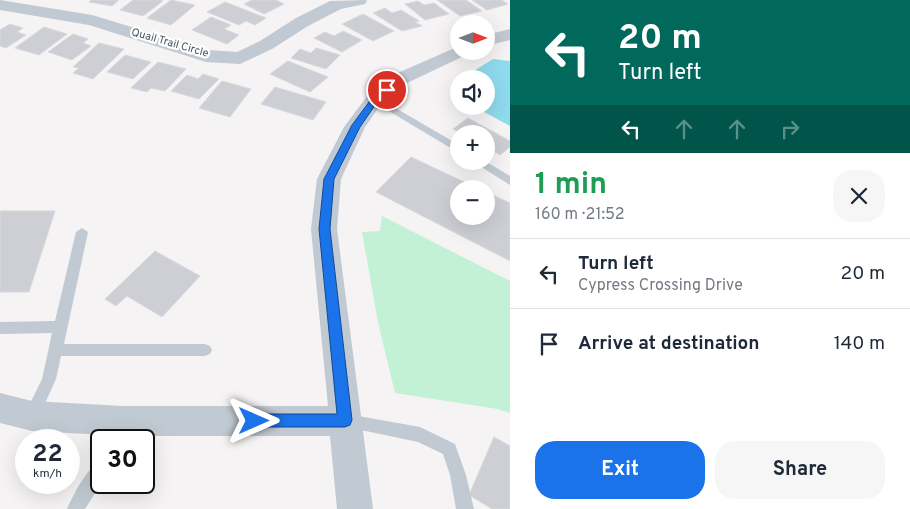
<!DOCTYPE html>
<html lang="en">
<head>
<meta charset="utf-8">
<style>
  :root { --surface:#fff; --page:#f6f6f7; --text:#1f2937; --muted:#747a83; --line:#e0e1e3; --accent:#1a73e8 }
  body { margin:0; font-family:Overpass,sans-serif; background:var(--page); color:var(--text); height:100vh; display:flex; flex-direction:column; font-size:19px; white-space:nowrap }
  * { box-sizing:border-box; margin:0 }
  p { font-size:16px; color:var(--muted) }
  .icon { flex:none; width:28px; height:28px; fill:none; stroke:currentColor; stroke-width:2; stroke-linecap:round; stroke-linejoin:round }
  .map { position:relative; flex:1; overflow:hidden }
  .side { display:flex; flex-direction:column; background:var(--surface); width:400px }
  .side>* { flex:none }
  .guide { background:#00695c; color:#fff; overflow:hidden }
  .needle { width:32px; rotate:90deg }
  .fabs { position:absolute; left:450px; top:15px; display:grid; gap:10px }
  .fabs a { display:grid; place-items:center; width:45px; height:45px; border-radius:50%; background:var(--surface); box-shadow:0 5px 20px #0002; font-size:25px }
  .speed { position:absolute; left:15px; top:429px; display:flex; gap:10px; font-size:25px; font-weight:700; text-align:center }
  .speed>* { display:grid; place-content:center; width:65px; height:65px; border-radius:50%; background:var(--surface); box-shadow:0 5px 20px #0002; line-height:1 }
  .speed small { font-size:12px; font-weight:400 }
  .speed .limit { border:2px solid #111; border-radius:8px; background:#fff; color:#111 }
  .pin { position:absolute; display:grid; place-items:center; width:42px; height:42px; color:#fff; margin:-21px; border:2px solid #fff; border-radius:50%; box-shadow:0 1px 5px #0007 }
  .me { position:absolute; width:55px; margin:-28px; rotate:90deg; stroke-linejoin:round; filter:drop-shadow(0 0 4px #0008) }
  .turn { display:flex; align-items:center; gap:18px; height:105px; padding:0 25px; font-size:22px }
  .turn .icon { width:65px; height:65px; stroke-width:2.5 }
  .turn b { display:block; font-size:35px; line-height:42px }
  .lanes { display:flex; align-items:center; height:48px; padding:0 25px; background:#0003; justify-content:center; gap:25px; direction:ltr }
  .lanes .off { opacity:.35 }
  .round { display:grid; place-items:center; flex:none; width:52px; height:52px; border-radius:20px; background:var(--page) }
  .headline { display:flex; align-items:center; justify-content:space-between; height:85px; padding:0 25px }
  h1 { font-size:30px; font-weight:700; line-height:38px; color:#1e9e55 }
  .action { display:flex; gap:10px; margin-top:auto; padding:10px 25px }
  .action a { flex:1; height:58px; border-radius:20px; background:var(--accent); color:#fff; font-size:20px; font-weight:700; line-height:58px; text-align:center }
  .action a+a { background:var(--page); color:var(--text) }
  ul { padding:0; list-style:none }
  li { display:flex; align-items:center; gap:15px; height:70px; padding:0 25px; border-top:1px solid var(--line) }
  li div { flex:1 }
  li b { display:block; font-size:19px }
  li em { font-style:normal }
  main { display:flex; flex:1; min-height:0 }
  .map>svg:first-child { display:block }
  .green { fill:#c3f1d5 }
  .water { fill:#90daee }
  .building { fill:#cdcfd5; stroke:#d7d9de }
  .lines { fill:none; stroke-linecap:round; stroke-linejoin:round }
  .lane { fill:#c1cad2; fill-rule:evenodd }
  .street { fill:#c1cad2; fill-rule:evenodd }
  .route { fill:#1a73e8; stroke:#114b97 }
  .labels { text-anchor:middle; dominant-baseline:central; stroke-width:4.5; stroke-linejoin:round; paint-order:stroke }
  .far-street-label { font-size:11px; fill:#4a5661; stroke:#fff }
</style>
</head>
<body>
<main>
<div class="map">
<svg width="510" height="509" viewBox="0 0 510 509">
  <rect width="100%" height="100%" fill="#f5f3f3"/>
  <path class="green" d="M 382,216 L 510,281 L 510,413 L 498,409 L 395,393 L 378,322 L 362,232 L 380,231 Z"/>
  <path class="water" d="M 493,59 L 510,61 L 510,126 L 473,106 L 486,106 L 486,79 L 461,79 Z"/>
  <path class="building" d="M 91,0 L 119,0 L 112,6 L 89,2 Z
    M 133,0 L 160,0 L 163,1 L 143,16 L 120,10 Z
    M 171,0 L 195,5 L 171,25 L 147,18 Z
    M 252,0 L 276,0 L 284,4 L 264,14 L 244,4 Z
    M 437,0 L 466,0 L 482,11 L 460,16 Z
    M 472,0 L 502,0 L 508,4 L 487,10 Z
    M 418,1 L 424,5 L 434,3 L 449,14 L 425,20 L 405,4 Z
    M 225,2 L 266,18 L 255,25 L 246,21 L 239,25 L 207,12 Z
    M 385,8 L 392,13 L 401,10 L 419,21 L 415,22 L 422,26 L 402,31 L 373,13 Z
    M 363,14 L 394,31 L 373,41 L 342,24 Z
    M 211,17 L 231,25 L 224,29 L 239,35 L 227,44 L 192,30 Z
    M 10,24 L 23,28 L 17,32 L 26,35 L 6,48 L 0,46 L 0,30 Z
    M 44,27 L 67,34 L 39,55 L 15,48 Z
    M 343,31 L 362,40 L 342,52 L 314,38 L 325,32 L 334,36 Z
    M 73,34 L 88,39 L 83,43 L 91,46 L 72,60 L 48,52 Z
    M 99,43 L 124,49 L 93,79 L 73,73 L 79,68 L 73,67 Z
    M 316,48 L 340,55 L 326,69 L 291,58 L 300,49 L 311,53 Z
    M 125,55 L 151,62 L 133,79 L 107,72 Z
    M 288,61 L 328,77 L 310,92 L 270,74 Z
    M 158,62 L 186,69 L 165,91 L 151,88 L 147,92 L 131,88 Z
    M 203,74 L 219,79 L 199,99 L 171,91 L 187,75 L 198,79 Z
    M 222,81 L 251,89 L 230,117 L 199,108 Z
    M 275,87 L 326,102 L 313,120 L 261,104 Z
    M 468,118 L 510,141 L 510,147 L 500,155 L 486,147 L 486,134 L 462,134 L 453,129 Z
    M 411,157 L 479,189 L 459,189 L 459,216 L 486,216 L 486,192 L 510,203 L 510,261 L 376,192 Z
    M 0,211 L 55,211 L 29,292 L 0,292 Z
    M 155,251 L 200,276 L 162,317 L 127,296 L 116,306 L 105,299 Z
    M 494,437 L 510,446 L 510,509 L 492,509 L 469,495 Z"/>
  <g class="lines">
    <path class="lane" d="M 375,96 L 459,145 L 459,153 L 372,101 L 372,97 Z
      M 472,161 L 485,161 L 510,176 L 510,185 Z
      M 82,228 L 88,232 L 64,344 L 205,344 L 210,346 L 212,350 L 210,354 L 205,356 L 61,356 L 56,379 L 37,421 L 32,423 L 27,421 L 24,416 L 42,379 L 52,333 L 0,334 L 0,322 L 55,321 L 76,232 Z
      M 347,414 L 420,427 L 455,444 L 466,475 L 474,509 L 456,509 L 450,475 L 443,454 L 418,442 L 342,426 L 339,421 L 342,416 Z
      M 101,462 L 102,482 L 85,509 L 67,509 C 74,494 86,468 101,462 Z"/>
    <path class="street" d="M 0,0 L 92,15 L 208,50 L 237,52 L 260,41 L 296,18 L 330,1 L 367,0 L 365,4 L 341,9 L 308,26 L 272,49 L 240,64 L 206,62 L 89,25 L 0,10 Z
      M 510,29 L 510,40 L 486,46 L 486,35 Z
      M 459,46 L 459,51 L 468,51 L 466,55 L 405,84 L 382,103 L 365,127 L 341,179 L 337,229 L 373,509 L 337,509 L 330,436 L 123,436 L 32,431 L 0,423 L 0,393 L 32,401 L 123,406 L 328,406 L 311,229 L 317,179 L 344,127 L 368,95 L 391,76 Z"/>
  </g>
  <path class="route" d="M 387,87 L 391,90 L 378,101 L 360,127 L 334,179 L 330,229 L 352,420 L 350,425 L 345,427 L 254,427 L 249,425 L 247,421 L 249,416 L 254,414 L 337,414 L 319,229 L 324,179 L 352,125 L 372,98 Z"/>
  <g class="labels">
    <g class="far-street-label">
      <text transform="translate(170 43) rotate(16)">Quail Trail Circle</text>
    </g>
  </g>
</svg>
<div class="fabs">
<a><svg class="needle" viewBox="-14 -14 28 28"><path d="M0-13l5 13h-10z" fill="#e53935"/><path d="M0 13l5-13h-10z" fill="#747a83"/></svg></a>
<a><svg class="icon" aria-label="sound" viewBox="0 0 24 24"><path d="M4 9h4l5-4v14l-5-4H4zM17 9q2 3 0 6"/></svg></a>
<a>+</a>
<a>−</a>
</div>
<div class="speed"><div>22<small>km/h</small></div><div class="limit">30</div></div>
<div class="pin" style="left:387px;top:90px;background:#d93025"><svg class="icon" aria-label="arrive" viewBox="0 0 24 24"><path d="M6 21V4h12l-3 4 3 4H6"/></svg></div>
<svg class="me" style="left:254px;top:421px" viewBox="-20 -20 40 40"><path d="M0-17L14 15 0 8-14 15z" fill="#1a73e8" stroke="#fff" stroke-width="4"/></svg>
</div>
<section class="side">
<div class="guide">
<div class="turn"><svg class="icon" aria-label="left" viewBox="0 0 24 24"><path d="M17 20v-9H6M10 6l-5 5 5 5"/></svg><div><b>20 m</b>Turn left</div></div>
<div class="lanes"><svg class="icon" aria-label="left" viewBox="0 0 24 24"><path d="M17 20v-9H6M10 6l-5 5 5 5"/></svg><svg class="icon off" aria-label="ahead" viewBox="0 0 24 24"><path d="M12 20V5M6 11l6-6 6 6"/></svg><svg class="icon off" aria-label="ahead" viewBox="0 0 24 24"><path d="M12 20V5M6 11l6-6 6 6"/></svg><svg class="icon off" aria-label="right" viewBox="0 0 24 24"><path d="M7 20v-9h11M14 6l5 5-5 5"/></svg></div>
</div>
<div class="headline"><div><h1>1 min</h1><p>160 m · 21:52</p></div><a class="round"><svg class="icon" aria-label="close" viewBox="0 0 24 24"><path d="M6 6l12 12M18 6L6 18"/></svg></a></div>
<ul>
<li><svg class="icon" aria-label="left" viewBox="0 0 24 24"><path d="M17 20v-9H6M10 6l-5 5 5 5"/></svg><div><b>Turn left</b><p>Cypress Crossing Drive</p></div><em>20 m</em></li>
<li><svg class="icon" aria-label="arrive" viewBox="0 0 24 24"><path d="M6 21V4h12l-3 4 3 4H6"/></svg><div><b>Arrive at destination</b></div><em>140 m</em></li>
</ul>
<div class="action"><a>Exit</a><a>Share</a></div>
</section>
</main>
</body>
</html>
